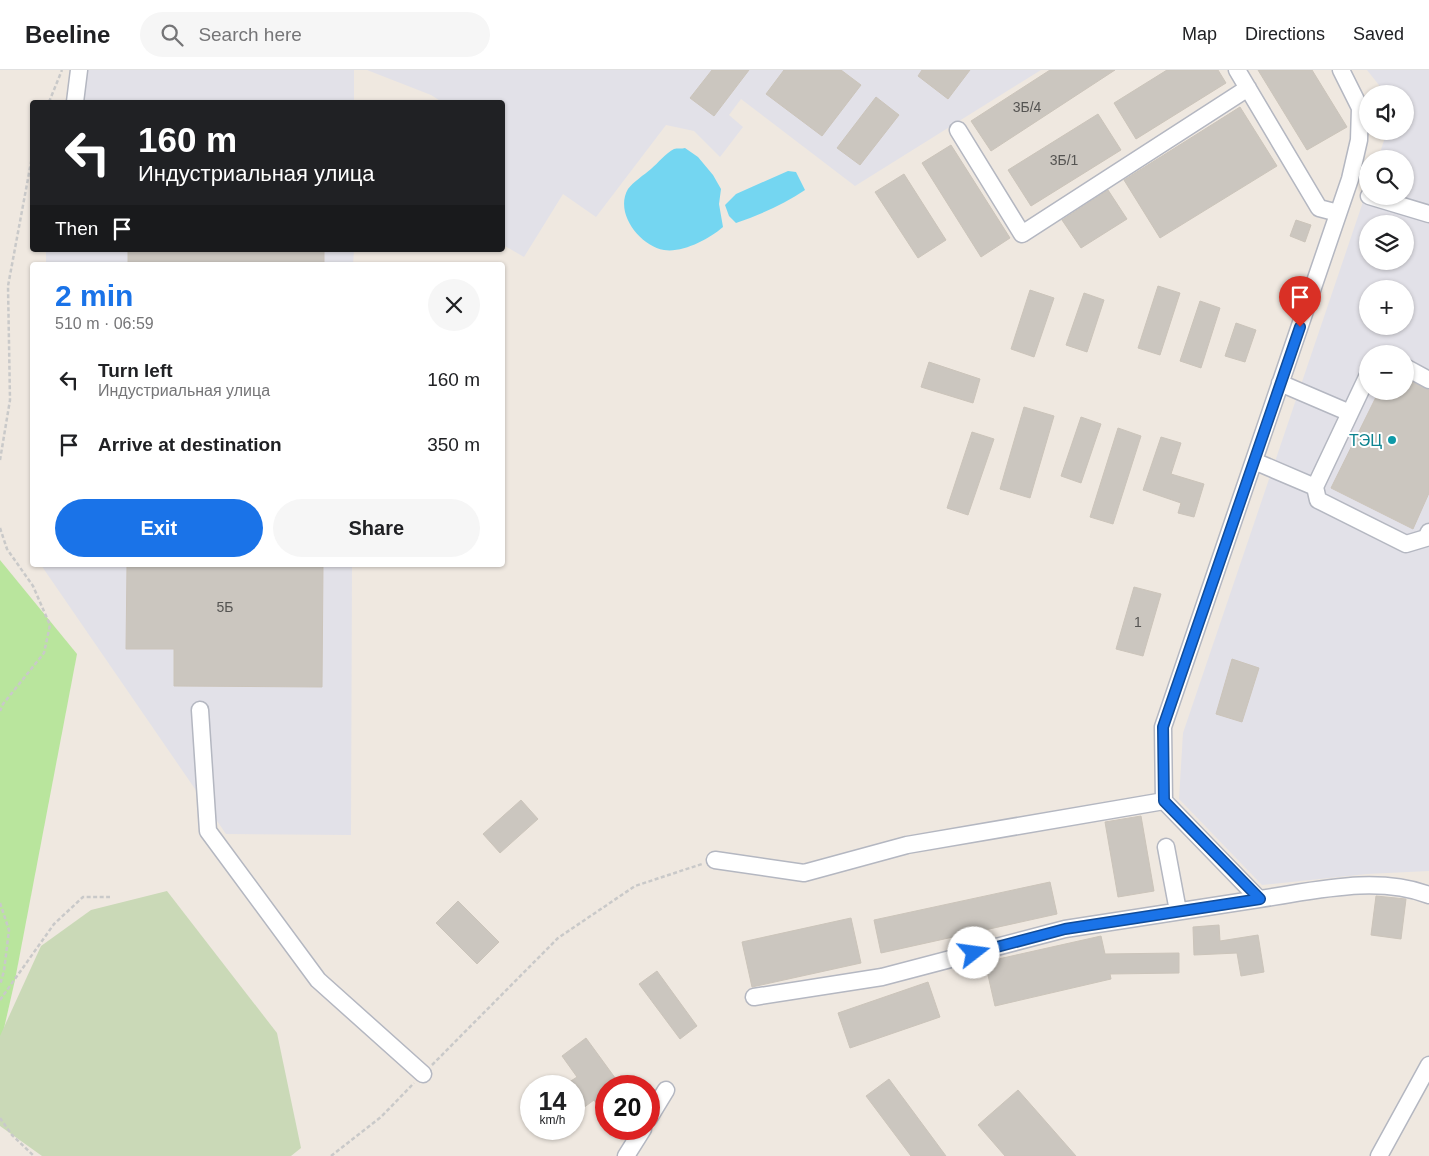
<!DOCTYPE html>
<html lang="en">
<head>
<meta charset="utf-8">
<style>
  :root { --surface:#fff; --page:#f6f6f6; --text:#202124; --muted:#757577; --line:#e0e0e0; --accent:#1a73e8 }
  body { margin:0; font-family:Arial,sans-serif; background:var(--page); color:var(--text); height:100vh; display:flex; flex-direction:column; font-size:19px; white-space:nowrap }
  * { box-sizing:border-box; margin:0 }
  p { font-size:16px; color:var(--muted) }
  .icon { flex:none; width:28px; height:28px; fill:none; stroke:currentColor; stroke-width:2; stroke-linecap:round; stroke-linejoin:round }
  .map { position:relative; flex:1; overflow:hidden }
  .drawer { position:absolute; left:30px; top:192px; width:475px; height:305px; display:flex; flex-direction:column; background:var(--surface); border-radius:5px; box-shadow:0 1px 4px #0004 }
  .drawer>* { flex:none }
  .top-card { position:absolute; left:30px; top:30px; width:475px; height:152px; border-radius:5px; box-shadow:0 1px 4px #0004; background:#202124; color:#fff; overflow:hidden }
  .controls { position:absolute; left:1359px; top:15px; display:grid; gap:10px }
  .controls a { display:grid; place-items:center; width:55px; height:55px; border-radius:50%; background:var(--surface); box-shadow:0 1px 4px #0004; font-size:25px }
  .speed { position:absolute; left:520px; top:1005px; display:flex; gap:10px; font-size:25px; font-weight:700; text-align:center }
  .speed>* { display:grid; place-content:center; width:65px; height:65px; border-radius:50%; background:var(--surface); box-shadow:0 1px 4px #0004; line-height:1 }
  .speed small { font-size:12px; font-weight:400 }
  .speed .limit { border:8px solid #d22; background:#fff; color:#111 }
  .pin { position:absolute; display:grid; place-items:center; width:42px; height:42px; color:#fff; margin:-51px -21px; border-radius:50% 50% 50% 0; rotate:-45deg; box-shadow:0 0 5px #0007 }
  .pin .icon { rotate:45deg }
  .me { position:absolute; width:55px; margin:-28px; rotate:75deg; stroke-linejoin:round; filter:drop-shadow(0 0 4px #0008) }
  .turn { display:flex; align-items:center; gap:18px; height:105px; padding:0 25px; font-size:22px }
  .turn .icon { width:65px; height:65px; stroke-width:2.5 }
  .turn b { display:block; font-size:35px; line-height:42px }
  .then { display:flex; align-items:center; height:48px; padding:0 25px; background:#0003; gap:10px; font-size:19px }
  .round { display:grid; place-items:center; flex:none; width:52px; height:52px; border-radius:26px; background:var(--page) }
  .summary { display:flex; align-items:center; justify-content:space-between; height:85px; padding:0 25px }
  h1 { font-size:30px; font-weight:600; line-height:38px; color:var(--accent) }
  .button { display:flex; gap:10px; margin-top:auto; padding:10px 25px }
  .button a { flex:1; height:58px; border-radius:30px; background:var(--accent); color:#fff; font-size:20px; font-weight:600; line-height:58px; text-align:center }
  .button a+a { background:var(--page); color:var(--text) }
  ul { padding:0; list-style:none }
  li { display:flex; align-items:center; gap:15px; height:65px; padding:0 25px }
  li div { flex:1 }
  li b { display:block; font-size:19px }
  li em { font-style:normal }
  header { display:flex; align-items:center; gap:30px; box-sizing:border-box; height:70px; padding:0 25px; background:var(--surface); border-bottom:1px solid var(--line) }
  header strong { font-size:24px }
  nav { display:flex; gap:28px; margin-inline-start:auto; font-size:18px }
  .search { width:350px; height:45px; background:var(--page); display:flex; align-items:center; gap:12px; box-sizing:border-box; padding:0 18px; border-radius:28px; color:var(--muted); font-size:19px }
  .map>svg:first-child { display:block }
  .industrial { fill:#e2e1e8; fill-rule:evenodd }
  .green { fill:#b9e59d }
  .cemetery { fill:#cad9b7 }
  .water { fill:#74d6f1 }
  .building { fill:#cbc6bf; stroke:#cbc4ba }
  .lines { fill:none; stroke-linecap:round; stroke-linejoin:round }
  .minor-casing { stroke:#b4b7c1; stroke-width:19 }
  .path { stroke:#c9c9c9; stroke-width:2.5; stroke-dasharray:4 2.5; stroke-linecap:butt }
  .minor { stroke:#fff; stroke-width:16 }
  .route-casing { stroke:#114b97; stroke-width:12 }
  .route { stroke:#1a73e8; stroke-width:9 }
  .culture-dot { fill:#0f9aa8; stroke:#fff; stroke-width:2 }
  .labels { text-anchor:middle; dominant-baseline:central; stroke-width:4; stroke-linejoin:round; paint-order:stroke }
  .number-label { font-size:14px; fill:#555452 }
  .culture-label { font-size:16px; fill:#0d838f; stroke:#fff; text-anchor:end }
</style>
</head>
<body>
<header>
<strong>Beeline</strong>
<div class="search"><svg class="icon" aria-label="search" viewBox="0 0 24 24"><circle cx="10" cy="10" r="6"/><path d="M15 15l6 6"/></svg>Search here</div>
<nav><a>Map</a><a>Directions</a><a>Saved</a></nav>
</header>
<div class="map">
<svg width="1429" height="1086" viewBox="0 0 1429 1086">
  <rect width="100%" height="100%" fill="#efe8e0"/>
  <path class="industrial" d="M 79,0 L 354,0 L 354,32 L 66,32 Z
    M 367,0 L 1041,0 L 855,116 L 741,29 L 729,45 L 743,57 L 720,87 L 694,61 L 666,55 L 596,147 L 563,124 L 524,187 L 503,175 L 502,32 L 442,32 L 431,25 Z
    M 1367,0 L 1429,0 L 1429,801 L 1367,804 L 1262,815 L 1179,729 L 1183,663 L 1367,120 L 1368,126 L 1405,126 L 1405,89 L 1378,89 L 1387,61 L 1405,61 L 1405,24 L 1386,24 ZM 1368,154 L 1405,154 L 1405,191 L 1368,191 ZM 1368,219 L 1405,219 L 1405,256 L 1368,256 ZM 1368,284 L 1405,284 L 1405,321 L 1368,321 Z
    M 46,180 L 354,180 L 353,195 L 46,195 Z
    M 41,495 L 352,495 L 351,765 L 226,764 Z"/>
  <path class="green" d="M 0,490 L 77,584 L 15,910 L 0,976 Z"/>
  <path class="cemetery" d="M 167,821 L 277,963 L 301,1078 L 291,1086 L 42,1086 L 0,1056 L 0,966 L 41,876 L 91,840 Z"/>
  <path class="water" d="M 685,78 L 698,87 L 713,105 L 721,119 L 719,134 L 723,157 C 709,169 683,183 664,180 C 640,176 614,143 628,119 C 633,112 644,105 651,99 C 658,93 666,83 674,79 C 677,78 682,79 685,78 Z
    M 788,101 L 796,102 L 805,120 C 784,134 760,145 736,153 L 729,146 L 725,135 L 736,124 Z"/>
  <path class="building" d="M 712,0 L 749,0 L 714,46 L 690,28 Z
    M 784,0 L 841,0 L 861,15 L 822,66 L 766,24 Z
    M 922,0 L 970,0 L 948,29 L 918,6 Z
    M 1050,0 L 1115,0 L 991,81 L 971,51 Z
    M 1167,0 L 1218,0 L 1226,13 L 1136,69 L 1114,33 Z
    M 1258,0 L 1312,0 L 1347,57 L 1307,80 Z
    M 876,27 L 899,45 L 860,95 L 837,78 Z
    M 1240,37 L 1277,96 L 1160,168 L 1124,110 Z
    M 1098,44 L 1121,80 L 1031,136 L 1008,100 Z
    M 951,75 L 1010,168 L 981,187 L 922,93 Z
    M 904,104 L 946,170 L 918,188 L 875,122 Z
    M 1108,120 L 1127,149 L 1081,178 L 1062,150 Z
    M 1296,150 L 1311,155 L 1305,172 L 1290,166 Z
    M 128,180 L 324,180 L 324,195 L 128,195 Z
    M 1158,216 L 1180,223 L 1160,285 L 1138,278 Z
    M 1030,220 L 1054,228 L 1034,287 L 1011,279 Z
    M 1084,223 L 1104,230 L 1087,282 L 1066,275 Z
    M 1200,231 L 1220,238 L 1201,298 L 1180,291 Z
    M 1236,253 L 1256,260 L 1245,292 L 1225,286 Z
    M 929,292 L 980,309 L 973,333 L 921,317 Z
    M 1405,308 L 1429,320 L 1429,423 L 1413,459 L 1331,418 L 1379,321 L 1405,321 Z
    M 1024,337 L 1054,346 L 1030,428 L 1000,419 Z
    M 1081,347 L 1101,354 L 1081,413 L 1061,406 Z
    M 1118,358 L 1141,366 L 1113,454 L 1090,447 Z
    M 972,362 L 994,369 L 968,445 L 947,438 Z
    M 1161,367 L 1181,373 L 1171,404 L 1204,414 L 1194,447 L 1178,443 L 1181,433 L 1143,420 Z
    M 127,495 L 323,495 L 322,617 L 174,616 L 174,579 L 126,579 Z
    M 1134,517 L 1161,524 L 1143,586 L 1116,579 Z
    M 1232,589 L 1259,598 L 1242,652 L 1216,644 Z
    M 521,730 L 538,749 L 500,783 L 483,764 Z
    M 1141,746 L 1154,821 L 1118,827 L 1105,752 Z
    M 1050,812 L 1057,844 L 881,883 L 874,850 Z
    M 1376,826 L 1406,829 L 1401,869 L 1371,865 Z
    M 458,831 L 499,872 L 477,894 L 436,853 Z
    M 851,848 L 861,893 L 752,917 L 742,872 Z
    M 1219,855 L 1220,871 L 1258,865 L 1264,902 L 1241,906 L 1237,883 L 1194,885 L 1193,857 Z
    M 1101,866 L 1105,884 L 1179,883 L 1179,903 L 1110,904 L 1111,909 L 995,936 L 985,892 Z
    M 657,901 L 697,956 L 680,969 L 639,914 Z
    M 928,912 L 940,947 L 850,978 L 838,943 Z
    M 586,968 L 621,1016 L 606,1016 L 606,1047 L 594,1030 L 579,1041 L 574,1033 L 574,1016 L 563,1016 L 577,1007 L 562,986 Z
    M 889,1009 L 946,1086 L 911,1086 L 866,1026 Z
    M 1018,1020 L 1076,1086 L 1005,1086 L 978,1055 Z"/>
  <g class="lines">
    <defs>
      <path id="minor" d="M 1237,0 L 1319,138 L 1338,143
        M 1341,0 L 1360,38 L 1359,70 L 1350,109 L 1163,657 L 1164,731 L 1259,829 C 1315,821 1375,805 1429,825
        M 75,32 L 79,0
        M 958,60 L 1022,164 L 1248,18
        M 1369,126 L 1429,144
        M 1405,297 L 1429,310
        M 1280,313 L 1350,343
        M 1254,391 L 1315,417 L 1318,430 L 1406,474 L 1426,468 L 1429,462
        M 1315,417 L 1368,305
        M 200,640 L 208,761 L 318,910 L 423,1004
        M 1166,777 L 1178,841
        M 715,790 L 804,803 L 907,775 L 1164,731
        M 754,927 L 882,907 L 1065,859 L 1259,829
        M 649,1048 L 666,1020
        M 626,1086 L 643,1059
        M 1379,1086 L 1429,995"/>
    </defs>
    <use href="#minor" class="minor-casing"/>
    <path class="path" d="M 49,32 L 62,0
      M 0,390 L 10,330 L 8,216 L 32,87
      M 0,458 L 7,479 L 33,516 L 50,555 L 44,583 L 3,634 L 0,641
      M 0,833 L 9,860 L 4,901 L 0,915
      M 0,930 L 54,854 L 83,827 L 110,827
      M 432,995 L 558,868 L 635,816 L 702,794
      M 0,1048 L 12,1065 L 34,1086
      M 331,1086 L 381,1047 L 414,1013"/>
    <use href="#minor" class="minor"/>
  </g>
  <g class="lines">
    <defs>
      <path id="route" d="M 974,883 L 1065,859 L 1260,829 L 1164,731 L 1163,657 L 1300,257"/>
    </defs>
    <use href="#route" class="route-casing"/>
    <use href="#route" class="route"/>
  </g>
  <circle class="culture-dot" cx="1392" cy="370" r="5"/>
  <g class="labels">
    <g class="number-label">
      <text x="1027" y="37">3Б/4</text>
      <text x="1064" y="90">3Б/1</text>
      <text x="225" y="537">5Б</text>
      <text x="1138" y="552">1</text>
    </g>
    <g class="culture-label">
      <text x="1382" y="370">ТЭЦ</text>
    </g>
  </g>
</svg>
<div class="controls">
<a><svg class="icon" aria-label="sound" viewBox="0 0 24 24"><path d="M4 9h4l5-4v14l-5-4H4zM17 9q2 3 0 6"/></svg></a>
<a><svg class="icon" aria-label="search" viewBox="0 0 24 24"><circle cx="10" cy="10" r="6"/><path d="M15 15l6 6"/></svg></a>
<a><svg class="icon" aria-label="layers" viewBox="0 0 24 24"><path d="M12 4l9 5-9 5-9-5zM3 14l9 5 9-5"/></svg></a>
<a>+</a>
<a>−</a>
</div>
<div class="speed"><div>14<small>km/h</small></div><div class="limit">20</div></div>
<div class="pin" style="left:1300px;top:257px;background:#d93025"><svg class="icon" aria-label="arrive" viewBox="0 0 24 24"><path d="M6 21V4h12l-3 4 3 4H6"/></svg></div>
<svg class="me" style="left:974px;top:883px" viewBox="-20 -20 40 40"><circle r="19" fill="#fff"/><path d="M0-13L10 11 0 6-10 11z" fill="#1a73e8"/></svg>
<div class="top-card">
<div class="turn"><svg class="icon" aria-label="left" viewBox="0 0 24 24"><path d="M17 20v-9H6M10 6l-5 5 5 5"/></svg><div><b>160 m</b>Индустриальная улица</div></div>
<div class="then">Then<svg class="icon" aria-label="arrive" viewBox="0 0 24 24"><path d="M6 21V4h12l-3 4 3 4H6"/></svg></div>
</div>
<section class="drawer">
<div class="summary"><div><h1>2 min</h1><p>510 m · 06:59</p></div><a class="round"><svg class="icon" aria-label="close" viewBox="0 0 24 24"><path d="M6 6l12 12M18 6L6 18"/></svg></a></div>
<ul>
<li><svg class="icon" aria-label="left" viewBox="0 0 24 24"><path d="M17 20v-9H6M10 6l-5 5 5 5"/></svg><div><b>Turn left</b><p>Индустриальная улица</p></div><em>160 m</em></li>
<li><svg class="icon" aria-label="arrive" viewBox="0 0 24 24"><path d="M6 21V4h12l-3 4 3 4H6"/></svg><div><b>Arrive at destination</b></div><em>350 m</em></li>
</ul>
<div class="button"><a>Exit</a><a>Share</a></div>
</section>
</div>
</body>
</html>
